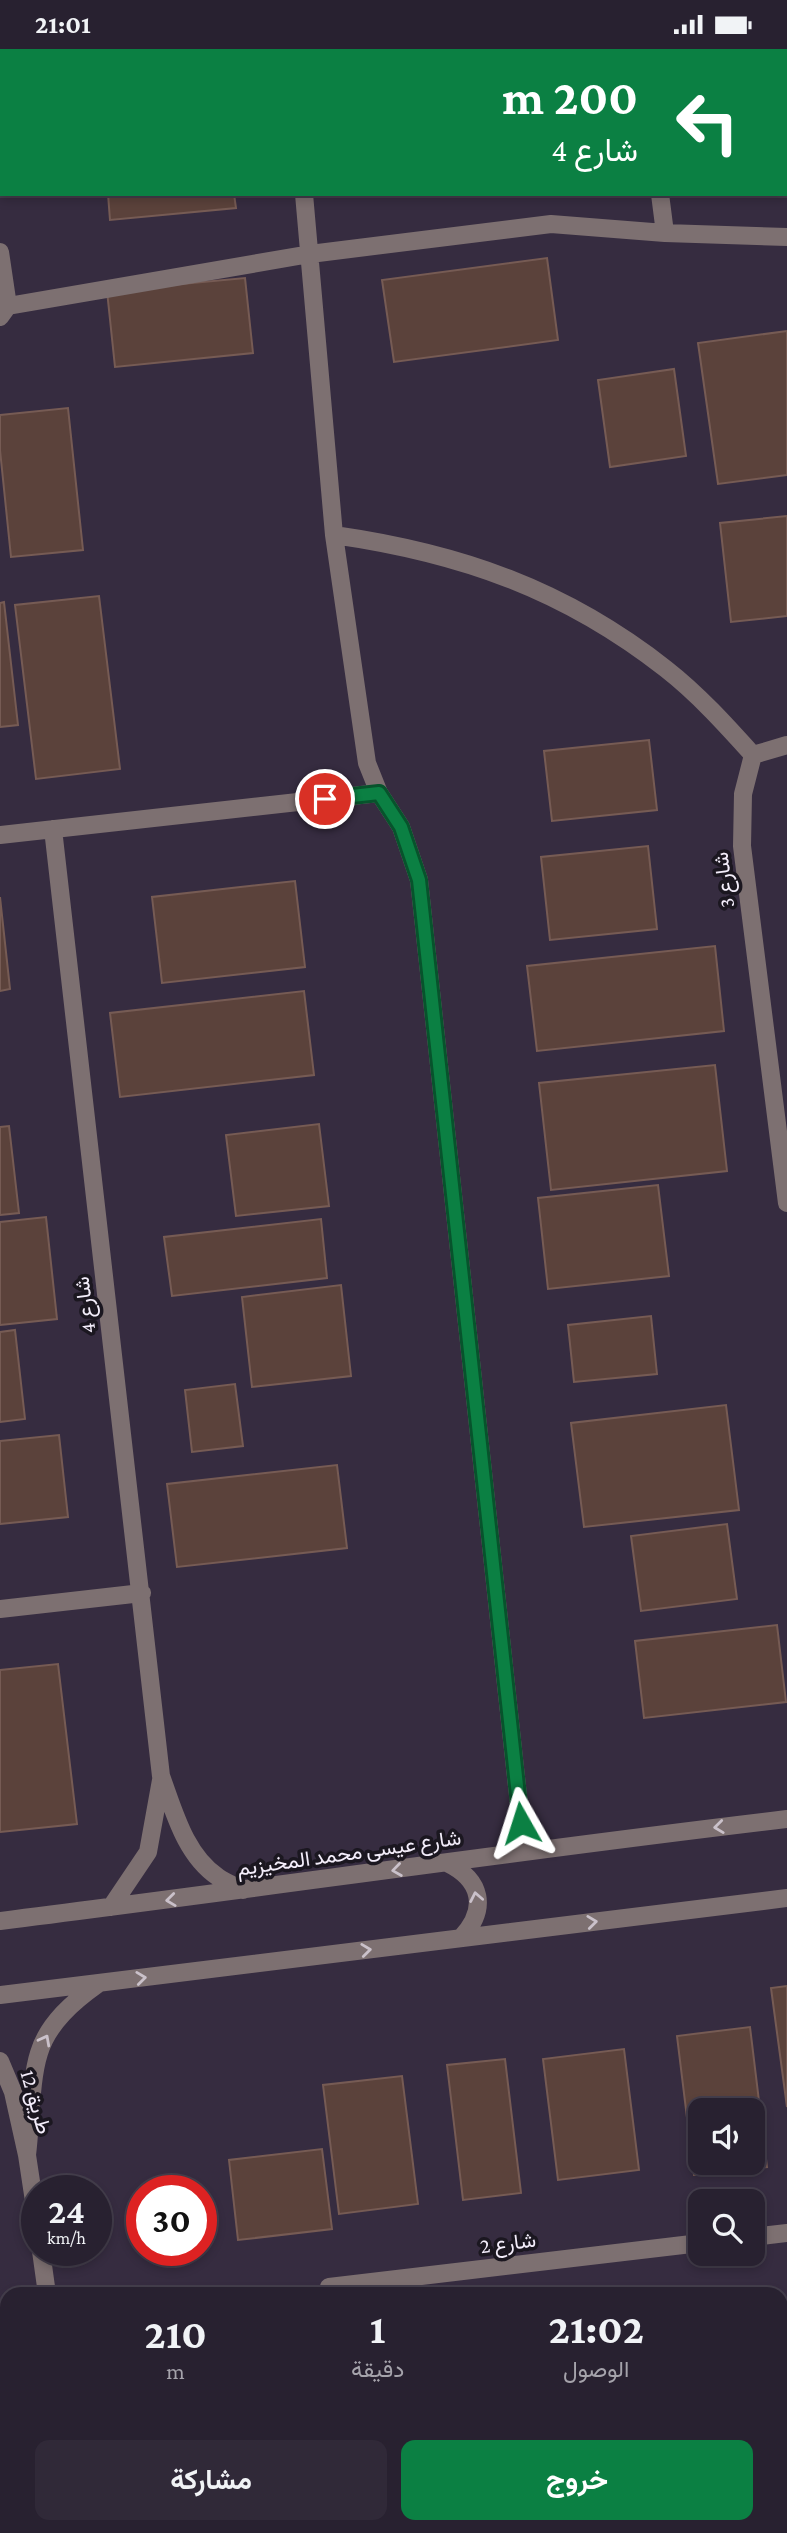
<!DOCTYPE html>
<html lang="ar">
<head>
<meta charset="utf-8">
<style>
  :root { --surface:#282130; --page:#302938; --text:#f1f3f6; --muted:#a5a3ab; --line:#443e4c; --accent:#0b8043 }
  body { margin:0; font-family:"Crimson Pro",Vazirmatn,serif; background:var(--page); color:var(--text); direction:rtl; height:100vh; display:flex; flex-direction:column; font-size:26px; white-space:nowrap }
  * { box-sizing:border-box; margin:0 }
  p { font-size:23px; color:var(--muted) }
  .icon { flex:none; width:38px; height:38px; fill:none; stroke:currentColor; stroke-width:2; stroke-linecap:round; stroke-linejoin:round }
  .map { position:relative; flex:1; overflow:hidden; direction:ltr }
  .drawer { position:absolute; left:0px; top:2238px; width:788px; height:247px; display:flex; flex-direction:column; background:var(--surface); border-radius:21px 21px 0 0; box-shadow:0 4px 10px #0003,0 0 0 2px var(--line); direction:rtl }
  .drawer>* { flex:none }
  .top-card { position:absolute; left:0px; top:0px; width:788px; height:147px; box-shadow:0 4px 10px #0003,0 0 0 2px var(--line); direction:rtl; background:#0b8043; color:#fff; overflow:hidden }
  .buttons { position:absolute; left:688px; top:2049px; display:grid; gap:14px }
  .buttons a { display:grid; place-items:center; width:77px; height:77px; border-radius:14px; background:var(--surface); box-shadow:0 4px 10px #0003,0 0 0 2px var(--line); font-size:35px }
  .speed { position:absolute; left:21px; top:2126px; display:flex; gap:14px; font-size:35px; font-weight:700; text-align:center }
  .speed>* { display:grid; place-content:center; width:91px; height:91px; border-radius:50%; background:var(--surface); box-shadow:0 4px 10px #0003,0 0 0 2px var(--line); line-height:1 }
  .speed small { font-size:18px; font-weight:400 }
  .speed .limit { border:10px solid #d22; background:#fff; color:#111 }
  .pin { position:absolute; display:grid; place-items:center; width:60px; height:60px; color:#fff; margin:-30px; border:4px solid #fff; border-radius:50%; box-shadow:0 2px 7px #0007 }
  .me { position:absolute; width:77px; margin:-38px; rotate:354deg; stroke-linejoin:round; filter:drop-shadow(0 0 5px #0008) }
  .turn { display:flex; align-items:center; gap:24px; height:147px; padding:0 35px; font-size:32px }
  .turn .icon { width:91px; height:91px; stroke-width:2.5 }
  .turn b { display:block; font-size:49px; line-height:60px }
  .eta { display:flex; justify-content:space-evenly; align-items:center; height:119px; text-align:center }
  .eta b { font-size:42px; font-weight:700; line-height:49px }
  .button { display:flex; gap:14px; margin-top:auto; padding:14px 35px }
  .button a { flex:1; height:80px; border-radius:14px; background:var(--accent); color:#fff; font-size:28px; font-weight:700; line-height:80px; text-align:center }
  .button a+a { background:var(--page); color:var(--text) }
  .status { display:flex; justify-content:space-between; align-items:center; height:49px; padding:0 35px; background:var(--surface); direction:ltr }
  .status svg { height:19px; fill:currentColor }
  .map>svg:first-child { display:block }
  .building { fill:#5b423b; stroke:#765b54; stroke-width:2; fill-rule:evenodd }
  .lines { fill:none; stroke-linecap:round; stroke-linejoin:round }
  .minor { stroke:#7d7071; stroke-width:18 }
  .oneway { stroke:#cac1ca }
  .route-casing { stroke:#07532c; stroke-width:18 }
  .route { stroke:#0b8043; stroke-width:12 }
  .labels { text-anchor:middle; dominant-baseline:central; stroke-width:7; stroke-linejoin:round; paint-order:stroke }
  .street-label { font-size:21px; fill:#f3edfa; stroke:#1b1720 }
</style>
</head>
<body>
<div class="status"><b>21:01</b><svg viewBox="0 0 49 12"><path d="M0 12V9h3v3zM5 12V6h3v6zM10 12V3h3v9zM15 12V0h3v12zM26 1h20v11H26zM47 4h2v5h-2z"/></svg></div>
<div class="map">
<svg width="787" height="2484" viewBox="0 0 787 2484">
  <rect width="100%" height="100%" fill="#362c40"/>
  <path class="building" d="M 96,0 L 217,0 L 217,2 L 96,2 Z
    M 377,0 L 569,0 L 569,2 L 377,2 Z
    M 726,0 L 787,0 L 787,133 L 786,2 Z
    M 108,145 L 234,145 L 236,159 L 110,171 Z
    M 547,209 L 558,291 L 394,313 L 382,231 Z
    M 245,229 L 253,304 L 115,318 L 107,242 Z
    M 787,282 L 787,426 L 718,435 L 698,294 Z
    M 674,320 L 686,407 L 610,418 L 598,331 Z
    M 68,359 L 83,501 L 11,508 L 0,401 L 0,366 Z
    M 787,467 L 787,567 L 731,573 L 720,474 Z
    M 99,547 L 120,720 L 36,730 L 15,556 Z
    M 4,553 L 18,676 L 0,678 L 0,554 Z
    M 649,691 L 657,761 L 552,772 L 544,702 Z
    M 648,797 L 657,880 L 550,891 L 541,808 Z
    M 295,832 L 305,918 L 162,934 L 152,848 Z
    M 0,848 L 10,940 L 0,942 Z
    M 715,897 L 724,982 L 537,1002 L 527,917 Z
    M 304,942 L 314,1026 L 120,1048 L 110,964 Z
    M 715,1016 L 727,1122 L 551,1141 L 539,1034 Z
    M 319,1075 L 329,1157 L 236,1167 L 226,1086 Z
    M 9,1077 L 19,1164 L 0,1166 L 0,1078 Z
    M 658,1136 L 669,1227 L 548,1240 L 538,1149 Z
    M 46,1168 L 57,1270 L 0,1276 L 0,1173 Z
    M 321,1170 L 327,1229 L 172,1247 L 164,1188 Z
    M 341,1236 L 351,1327 L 252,1338 L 242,1248 Z
    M 651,1267 L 657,1325 L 574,1333 L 568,1276 Z
    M 15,1281 L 25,1370 L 0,1373 L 0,1283 Z
    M 235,1335 L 243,1397 L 192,1403 L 185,1341 Z
    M 726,1356 L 739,1461 L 584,1478 L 571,1374 Z
    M 59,1386 L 68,1468 L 0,1475 L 0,1392 Z
    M 337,1416 L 347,1499 L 177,1518 L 167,1435 Z
    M 727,1475 L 737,1550 L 641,1562 L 631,1487 Z
    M 777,1576 L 786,1653 L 644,1669 L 635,1592 Z
    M 58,1615 L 77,1775 L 0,1783 L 0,1621 Z
    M 787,1937 L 787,2058 L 771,1939 Z
    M 750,1978 L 767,2118 L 694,2126 L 677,1987 ZM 700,2062 L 752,2062 L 752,2114 L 700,2114 Z
    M 624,2000 L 639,2121 L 558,2131 L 543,2010 Z
    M 505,2010 L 521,2144 L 463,2151 L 447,2016 Z
    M 402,2027 L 418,2155 L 339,2165 L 323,2036 Z
    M 322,2100 L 332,2180 L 238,2191 L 229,2111 Z
    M 787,2279 L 787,2391 L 780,2392 L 780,2280 Z
    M 787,2434 L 787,2484 L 785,2484 L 780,2435 Z
    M 184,2478 L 292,2478 L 293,2484 L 185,2484 Z
    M 581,2478 L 645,2478 L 645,2484 L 562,2484 L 562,2480 Z
    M 668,2478 L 750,2478 L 751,2484 L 669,2484 Z"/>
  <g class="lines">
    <path class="minor" d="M 288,0 L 288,2
      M 644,0 L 644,2
      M 304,145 L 334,486 L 367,714 L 379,744 L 401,778 L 419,831 L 524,1802
      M 660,145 L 665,184 L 787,188
      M 0,203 L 8,257 L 0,268
      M 8,257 L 310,205 L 551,175 L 665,184
      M 334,486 C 460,504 564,540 666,620 C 698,645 726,676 753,706
      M 753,706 L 743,745 L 742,797 L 787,1154
      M 753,706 L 787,696
      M 53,780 L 161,1727 C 174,1762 185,1806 218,1828 C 225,1833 235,1837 243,1841
      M 0,786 L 379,744
      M 0,1560 L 142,1544
      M 447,1814 C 482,1831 488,1860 461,1889
      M 111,1858 L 148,1803 L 161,1731
      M 0,1872 C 263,1839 524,1801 787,1770
      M 0,1946 L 787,1849
      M 0,2012 L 13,2043 L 27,2106 L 37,2172
      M 27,2106 C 31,2076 30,2032 39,2004 C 48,1974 74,1952 98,1935
      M 752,2188 L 787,2184
      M 41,2202 L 47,2245
      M 330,2245 L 329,2238 L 700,2194
      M 0,2356 L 7,2355
      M 80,2478 L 81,2484
      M 359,2478 L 359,2484"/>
  </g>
  <defs><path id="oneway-chevron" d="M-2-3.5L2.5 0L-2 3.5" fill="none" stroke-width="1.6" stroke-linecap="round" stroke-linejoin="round" transform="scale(1.75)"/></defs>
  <g class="oneway">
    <use href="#oneway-chevron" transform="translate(719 1778) rotate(173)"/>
    <use href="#oneway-chevron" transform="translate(397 1821) rotate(172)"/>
    <use href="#oneway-chevron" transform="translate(476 1848) rotate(-101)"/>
    <use href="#oneway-chevron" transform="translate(171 1851) rotate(173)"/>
    <use href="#oneway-chevron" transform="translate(592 1873) rotate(-7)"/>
    <use href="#oneway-chevron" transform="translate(366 1901) rotate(-7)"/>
    <use href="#oneway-chevron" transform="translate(141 1929) rotate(-7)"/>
    <use href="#oneway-chevron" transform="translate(45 1991) rotate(-62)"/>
  </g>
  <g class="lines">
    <defs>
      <path id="route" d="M 325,750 L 379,744 L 401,778 L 419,831 L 521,1774"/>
    </defs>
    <use href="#route" class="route-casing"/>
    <use href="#route" class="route"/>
  </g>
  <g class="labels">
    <g class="street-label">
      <text transform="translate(724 831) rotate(-97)">شارع 3</text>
      <text transform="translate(85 1256) rotate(-97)">شارع 4</text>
      <text transform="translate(349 1804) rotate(-8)">شارع عيسى محمد المخيزيم</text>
      <text transform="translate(36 2053) rotate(74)">طريق 12</text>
      <text transform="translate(508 2194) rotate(-7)">شارع 2</text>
    </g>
  </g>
</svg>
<div class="buttons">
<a><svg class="icon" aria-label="sound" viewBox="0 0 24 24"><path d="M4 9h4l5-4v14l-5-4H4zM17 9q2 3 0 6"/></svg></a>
<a><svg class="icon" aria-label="search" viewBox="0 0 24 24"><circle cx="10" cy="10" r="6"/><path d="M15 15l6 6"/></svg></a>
</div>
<div class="speed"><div>24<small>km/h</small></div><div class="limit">30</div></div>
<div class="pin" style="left:325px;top:750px;background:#d93025"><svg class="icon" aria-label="arrive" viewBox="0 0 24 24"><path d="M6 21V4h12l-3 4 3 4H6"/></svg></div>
<svg class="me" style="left:521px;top:1774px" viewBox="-20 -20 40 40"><path d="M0-17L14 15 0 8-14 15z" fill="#0b8043" stroke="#fff" stroke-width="4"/></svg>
<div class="top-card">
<div class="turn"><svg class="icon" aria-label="left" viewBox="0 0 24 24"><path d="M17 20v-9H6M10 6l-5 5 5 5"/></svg><div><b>200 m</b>شارع 4</div></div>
</div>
<section class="drawer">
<div class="eta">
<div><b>21:02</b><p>الوصول</p></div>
<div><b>1</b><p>دقيقة</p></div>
<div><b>210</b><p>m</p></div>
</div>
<div class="button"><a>خروج</a><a>مشاركة</a></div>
</section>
</div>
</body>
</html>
